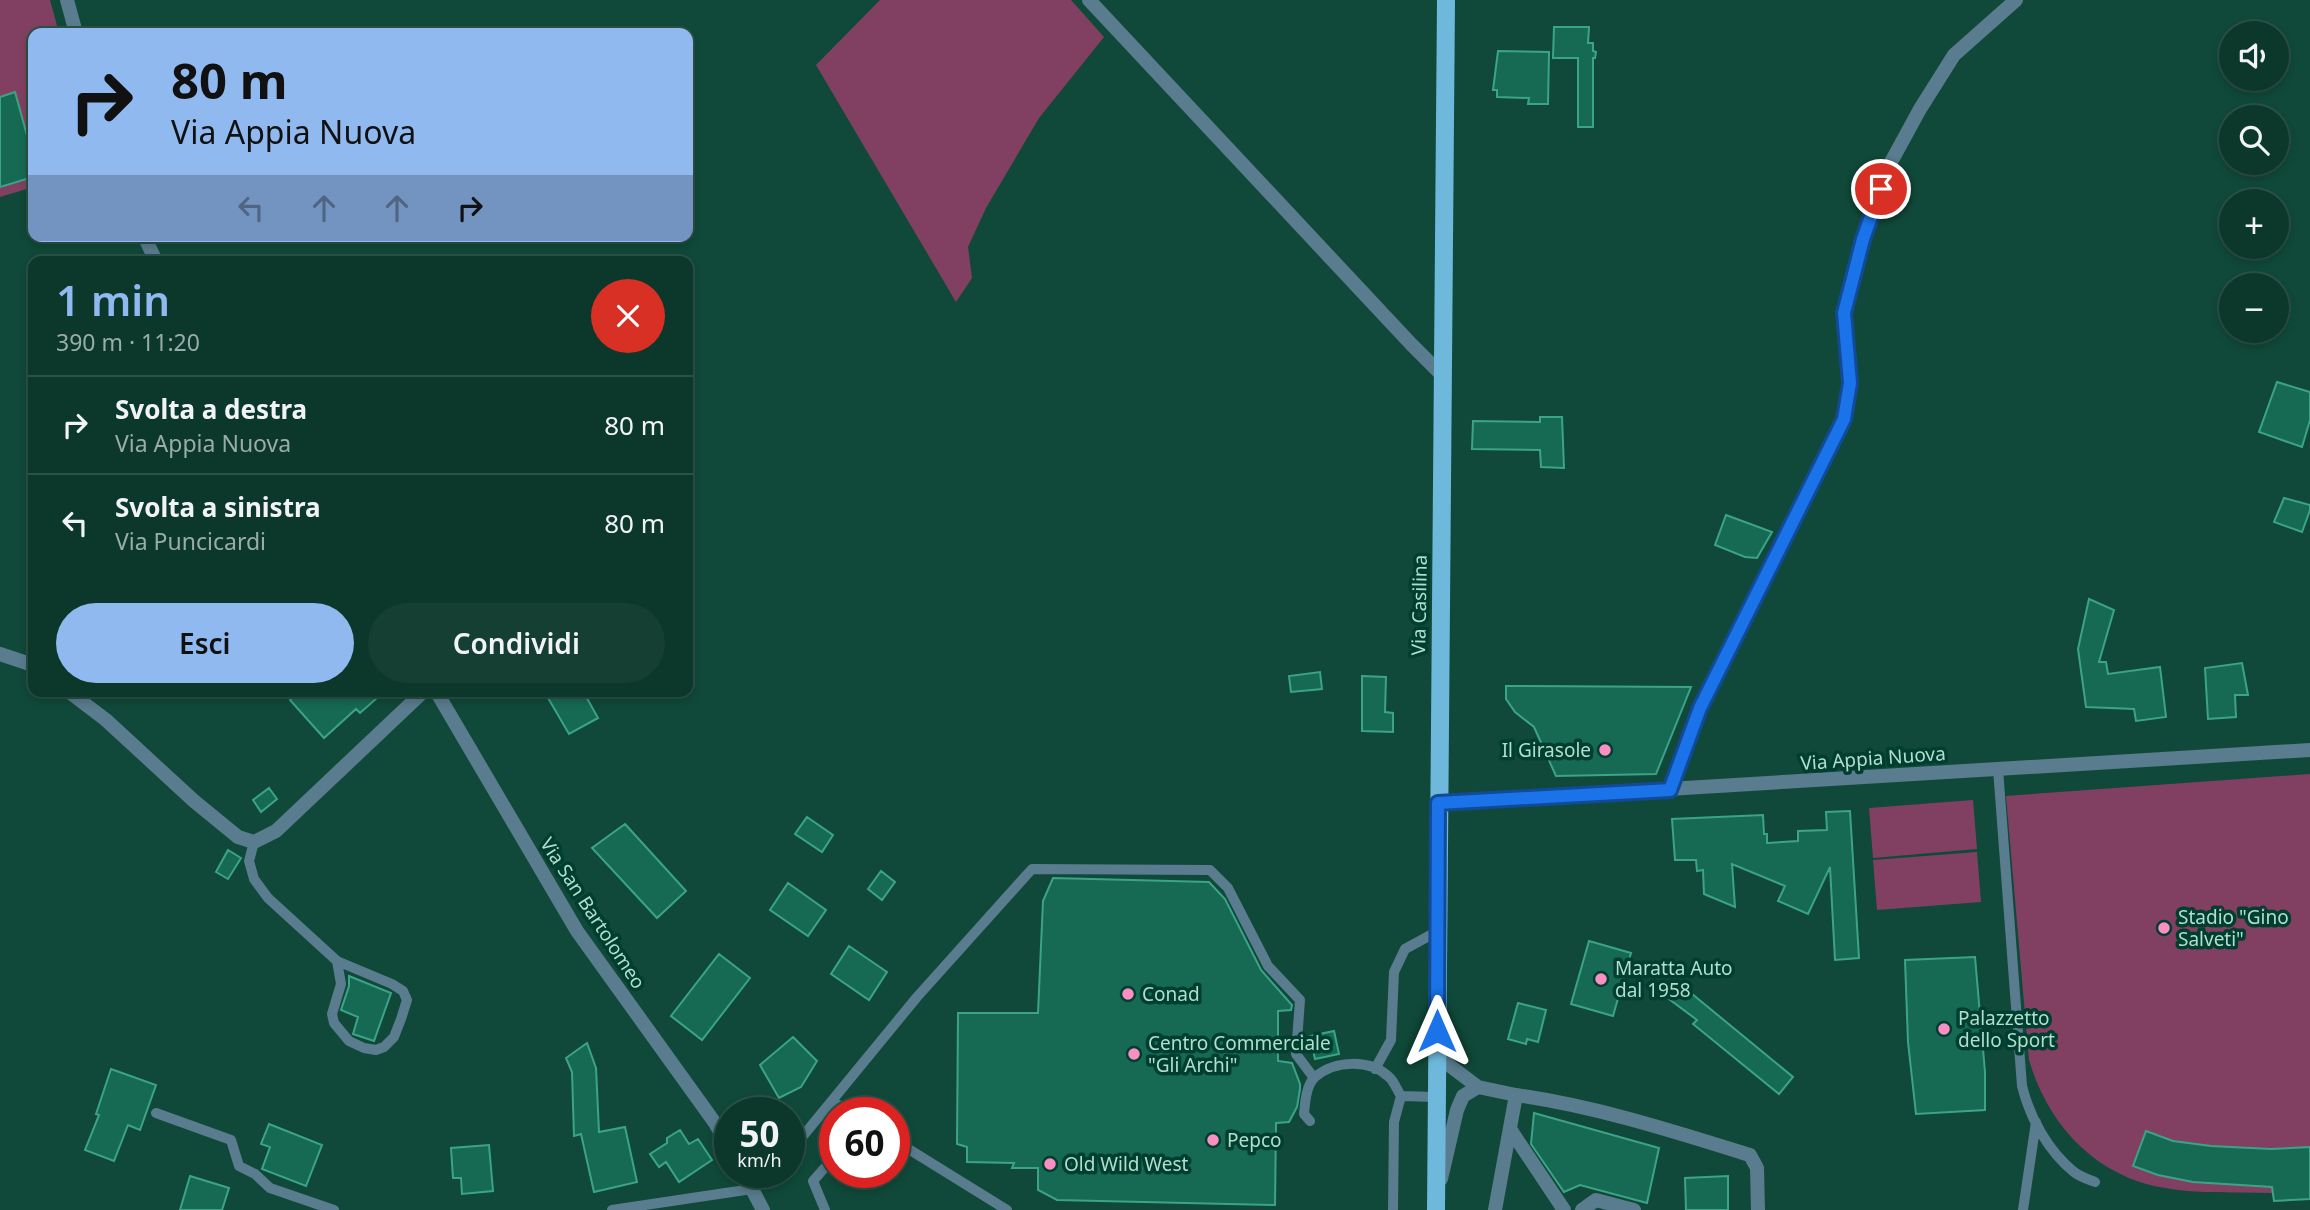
<!DOCTYPE html>
<html lang="it">
<head>
<meta charset="utf-8">
<style>
  :root { --surface:#0c372b; --page:#153f33; --text:#f1f3f6; --muted:#9aaca9; --line:#2c5147; --accent:#90b9f0 }
  body { margin:0; font-family:"Noto Sans",sans-serif; background:var(--page); color:var(--text); height:100vh; display:flex; flex-direction:column; font-size:26px; white-space:nowrap }
  * { box-sizing:border-box; margin:0 }
  p { font-size:23px; color:var(--muted) }
  .icon { flex:none; width:38px; height:38px; fill:none; stroke:currentColor; stroke-width:2; stroke-linecap:round; stroke-linejoin:round }
  .map { position:relative; flex:1; overflow:hidden }
  .side { position:absolute; left:28px; top:256px; width:665px; height:441px; display:flex; flex-direction:column; background:var(--surface); border-radius:14px; box-shadow:0 4px 10px #0003,0 0 0 2px var(--line) }
  .side>* { flex:none }
  .top-card { position:absolute; left:28px; top:28px; width:665px; height:214px; border-radius:14px; box-shadow:0 4px 10px #0003,0 0 0 2px var(--line); background:#90b9f0; color:#111; overflow:hidden }
  .fabs { position:absolute; left:2219px; top:21px; display:grid; gap:14px }
  .fabs a { display:grid; place-items:center; width:70px; height:70px; border-radius:50%; background:var(--surface); box-shadow:0 4px 10px #0003,0 0 0 2px var(--line); font-size:35px }
  .speed { position:absolute; left:714px; top:1097px; display:flex; gap:14px; font-size:35px; font-weight:700; text-align:center }
  .speed>* { display:grid; place-content:center; width:91px; height:91px; border-radius:50%; background:var(--surface); box-shadow:0 4px 10px #0003,0 0 0 2px var(--line); line-height:1 }
  .speed small { font-size:18px; font-weight:400 }
  .speed .limit { border:10px solid #d22; background:#fff; color:#111 }
  .pin { position:absolute; display:grid; place-items:center; width:60px; height:60px; color:#fff; margin:-30px; border:4px solid #fff; border-radius:50%; box-shadow:0 2px 7px #0007 }
  .me { position:absolute; width:77px; margin:-38px; rotate:0deg; stroke-linejoin:round; filter:drop-shadow(0 0 5px #0008) }
  .turn { display:flex; align-items:center; gap:24px; height:147px; padding:0 28px; font-size:32px }
  .turn .icon { width:91px; height:91px; stroke-width:2.5 }
  .turn b { display:block; font-size:49px; line-height:60px }
  .lanes { display:flex; align-items:center; height:66px; padding:0 28px; background:#0003; justify-content:center; gap:35px; direction:ltr }
  .lanes .off { opacity:.35 }
  .round { display:grid; place-items:center; flex:none; width:74px; height:74px; border-radius:37px; background:var(--page) }
  .head { display:flex; align-items:center; justify-content:space-between; height:119px; padding:0 28px }
  h1 { font-size:42px; font-weight:600; line-height:52px; color:var(--accent) }
  .action { display:flex; gap:14px; margin-top:auto; padding:14px 28px }
  .action a { flex:1; height:80px; border-radius:42px; background:var(--accent); color:#111; font-size:28px; font-weight:600; line-height:80px; text-align:center }
  .action a+a { background:var(--page); color:var(--text) }
  ul { padding:0; list-style:none }
  li { display:flex; align-items:center; gap:21px; height:98px; padding:0 28px; border-top:2px solid var(--line) }
  li div { flex:1 }
  li b { display:block; font-size:26px }
  li em { font-style:normal }
  .map>svg:first-child { display:block }
  .green { fill:#814061 }
  .building { fill:#166953; stroke:#3ca486; stroke-width:2 }
  .lines { fill:none; stroke-linecap:round; stroke-linejoin:round }
  .service { stroke:#597c8e; stroke-width:10 }
  .minor { stroke:#597c8e; stroke-width:14 }
  .tertiary { stroke:#597c8e; stroke-width:14 }
  .primary { stroke:#6eb8dc; stroke-width:18 }
  .route-casing { stroke:#114b97; stroke-width:18 }
  .route { stroke:#1a73e8; stroke-width:12 }
  .poi-dot { fill:#fb8fc4; stroke:#003e2f; stroke-width:2.5 }
  .labels { text-anchor:middle; dominant-baseline:central; stroke-width:7; stroke-linejoin:round; paint-order:stroke }
  .street-label { font-size:19px; fill:#b1decd; stroke:#003e2f }
  .poi-label { font-size:19px; fill:#b1decd; stroke:#003e2f; text-anchor:start }
</style>
</head>
<body>
<div class="map">
<svg width="2310" height="1210" viewBox="0 0 2310 1210">
  <rect width="100%" height="100%" fill="#104939"/>
  <path class="green" d="M 0,0 L 50,0 L 59,33 L 33,33 L 33,187 L 0,197 Z
    M 880,0 L 1071,0 L 1104,37 L 1039,118 L 986,208 L 968,247 L 972,278 L 956,302 L 816,65 Z
    M 2310,774 L 2310,1199 L 2274,1201 L 2273,1193 C 2237,1192 2200,1194 2165,1188 C 2096,1177 2048,1125 2029,1060 L 2006,796 Z
    M 1973,800 L 1977,849 L 1873,858 L 1869,808 Z
    M 1977,852 L 1981,902 L 1877,910 L 1873,860 Z"/>
  <path class="building" d="M 1554,27 L 1589,27 L 1588,43 L 1593,43 L 1593,51 L 1596,52 L 1595,58 L 1593,58 L 1593,127 L 1578,127 L 1578,58 L 1553,58 Z
    M 1498,51 L 1549,52 L 1548,104 L 1528,104 L 1529,98 L 1497,97 L 1497,90 L 1493,90 Z
    M 15,92 L 33,157 L 33,177 L 0,187 L 0,97 Z
    M 2277,382 L 2310,392 L 2310,420 L 2302,447 L 2259,432 Z
    M 1540,417 L 1562,417 L 1564,468 L 1541,467 L 1540,450 L 1472,449 L 1473,421 L 1540,422 Z
    M 2284,498 L 2310,505 L 2310,510 L 2302,532 L 2274,522 Z
    M 1726,515 L 1772,532 L 1757,558 L 1745,557 L 1715,545 Z
    M 2089,599 L 2114,610 L 2099,662 L 2106,662 L 2108,674 L 2160,667 L 2166,717 L 2136,721 L 2134,709 L 2086,707 L 2078,649 Z
    M 2242,663 L 2248,695 L 2235,695 L 2236,717 L 2208,719 L 2205,668 Z
    M 1320,672 L 1322,689 L 1291,692 L 1289,676 Z
    M 1362,676 L 1386,677 L 1385,712 L 1393,713 L 1393,732 L 1362,731 Z
    M 1506,686 L 1691,687 L 1656,774 L 1556,776 L 1534,727 L 1515,712 L 1506,699 Z
    M 299,691 L 385,691 L 360,713 L 356,709 L 324,738 L 290,700 Z
    M 544,691 L 583,691 L 598,718 L 569,734 Z
    M 269,788 L 277,799 L 261,812 L 253,800 Z
    M 1850,811 L 1859,958 L 1835,960 L 1830,867 L 1808,914 L 1778,901 L 1785,886 L 1732,864 L 1735,907 L 1704,894 L 1703,870 L 1697,871 L 1696,860 L 1675,860 L 1672,819 L 1763,815 L 1764,834 L 1767,834 L 1767,843 L 1798,841 L 1798,831 L 1827,830 L 1826,812 Z
    M 807,817 L 833,835 L 822,852 L 795,834 Z
    M 625,824 L 686,891 L 657,918 L 592,848 Z
    M 228,850 L 241,858 L 228,879 L 216,872 Z
    M 881,871 L 895,882 L 882,900 L 868,889 Z
    M 1053,878 L 1209,882 L 1225,899 L 1261,970 L 1292,1005 L 1291,1010 L 1278,1011 L 1278,1061 L 1292,1063 L 1300,1084 L 1300,1089 L 1297,1107 L 1289,1122 L 1276,1123 L 1275,1205 L 1057,1200 L 1038,1190 L 1038,1168 L 1012,1168 L 1014,1163 L 967,1162 L 967,1147 L 957,1144 L 958,1013 L 1038,1013 L 1043,901 Z
    M 788,883 L 826,910 L 808,936 L 770,910 Z
    M 1589,941 L 1631,953 L 1613,1016 L 1571,1004 Z
    M 849,946 L 887,972 L 869,1000 L 831,974 Z
    M 719,954 L 750,978 L 702,1040 L 671,1016 Z
    M 1975,957 L 1985,1072 L 1985,1110 L 1916,1114 L 1908,1042 L 1905,960 Z
    M 349,976 L 391,993 L 374,1041 L 353,1034 L 358,1017 L 341,1010 L 349,986 Z
    M 1680,984 L 1793,1077 L 1779,1094 L 1693,1024 L 1697,1020 L 1669,999 Z
    M 1518,1003 L 1546,1010 L 1538,1042 L 1527,1039 L 1526,1044 L 1508,1039 Z
    M 1334,1031 L 1339,1054 L 1315,1059 L 1310,1036 Z
    M 793,1037 L 817,1061 L 801,1087 L 779,1098 L 760,1065 Z
    M 587,1043 L 596,1068 L 599,1132 L 625,1127 L 637,1182 L 594,1192 L 581,1134 L 574,1136 L 572,1072 L 566,1058 Z
    M 111,1069 L 156,1085 L 140,1130 L 128,1125 L 114,1161 L 85,1150 L 99,1115 L 96,1114 Z
    M 1534,1113 L 1659,1148 L 1647,1203 L 1580,1185 L 1564,1192 L 1531,1144 Z
    M 269,1124 L 322,1145 L 306,1186 L 262,1169 L 270,1147 L 261,1144 Z
    M 680,1130 L 689,1144 L 698,1139 L 712,1160 L 679,1182 L 666,1162 L 659,1167 L 650,1154 L 667,1143 L 667,1138 Z
    M 2146,1131 L 2173,1141 L 2211,1146 L 2271,1149 L 2310,1147 L 2310,1199 L 2274,1201 L 2272,1187 L 2193,1182 L 2158,1175 L 2133,1166 Z
    M 489,1145 L 493,1191 L 462,1194 L 461,1178 L 453,1178 L 451,1148 Z
    M 190,1176 L 229,1188 L 222,1210 L 180,1210 Z
    M 1728,1176 L 1728,1210 L 1686,1210 L 1685,1178 Z"/>
  <g class="lines">
    <path class="service" d="M 1998,769 L 2022,1086 C 2030,1118 2048,1151 2074,1172 C 2080,1177 2088,1179 2095,1182
      M 254,842 L 249,861 L 254,879 L 268,898 L 337,961 L 341,984 L 332,1014 L 334,1023 L 349,1041 L 364,1048 L 376,1050 L 384,1047 L 394,1037 L 401,1019 L 407,1000 L 403,991 L 392,984 L 337,961
      M 1375,1069 L 1391,1040 L 1394,972 L 1405,949 L 1438,931
      M 832,1101 L 851,1113
      M 156,1113 L 231,1140 L 239,1166 L 255,1174 L 270,1188 L 334,1210
      M 1310,1121 L 1304,1114 C 1305,1103 1306,1085 1315,1077 C 1335,1060 1370,1059 1389,1077 C 1394,1081 1397,1090 1401,1096 L 1437,1097
      M 894,1140 L 1007,1210
      M 789,1153 L 917,997 L 1032,869 L 1210,870 L 1228,888 L 1268,966 L 1300,1000 L 1296,1054 L 1314,1078
      M 612,1210 L 752,1189 L 772,1172
      M 825,1210 L 813,1181 L 835,1156
      M 1393,1210 L 1394,1122 L 1401,1096
      M 2023,1210 L 2036,1122"/>
    <path class="minor" d="M 67,0 L 76,33
      M 1089,0 L 1411,344 L 1442,375
      M 144,236 L 156,261
      M 0,654 L 33,665
      M 68,691 L 106,720 L 194,801 L 238,837 L 254,842 L 276,831 L 424,691
      M 436,691 L 577,931 L 715,1123 L 730,1149
      M 1670,790 L 1700,708 L 1844,419 L 1850,383 L 1844,313 L 1863,239 L 1890,164 L 1920,109 L 1954,55 L 2016,0
      M 1437,1056 L 1478,1087 L 1516,1095 L 1495,1210
      M 1516,1095 C 1595,1106 1673,1131 1750,1155 L 1757,1168 L 1758,1210
      M 1510,1129 L 1564,1210
      M 743,1172 L 763,1210
      M 1441,1179 L 1457,1110 L 1463,1096 L 1478,1087
      M 1582,1210 L 1596,1200 L 1634,1210"/>
    <path class="tertiary" d="M 1438,803 L 2310,750"/>
    <path class="primary" d="M 1436,1210 L 1446,0"/>
  </g>
  <g class="lines">
    <defs>
      <path id="route" d="M 1437,1031 L 1438,803 L 1670,790 L 1700,708 L 1844,419 L 1850,383 L 1844,313 L 1863,239 L 1881,189"/>
    </defs>
    <use href="#route" class="route-casing"/>
    <use href="#route" class="route"/>
  </g>
  <g class="poi-dot">
    <circle cx="1605" cy="750" r="7"/>
    <circle cx="2164" cy="928" r="7"/>
    <circle cx="1601" cy="979" r="7"/>
    <circle cx="1128" cy="994" r="7"/>
    <circle cx="1944" cy="1029" r="7"/>
    <circle cx="1134" cy="1054" r="7"/>
    <circle cx="1213" cy="1140" r="7"/>
    <circle cx="1050" cy="1164" r="7"/>
  </g>
  <g class="labels">
    <g class="street-label">
      <text transform="translate(1419 605) rotate(-89)">Via Casilina</text>
      <text transform="translate(1873 758) rotate(-4)">Via Appia Nuova</text>
      <text transform="translate(593 913) rotate(57)">Via San Bartolomeo</text>
    </g>
    <g class="poi-label">
      <text x="1591" y="750" text-anchor="end">Il Girasole</text>
      <text x="2178" y="917">Stadio "Gino<tspan x="2178" dy="22">Salveti"</tspan></text>
      <text x="1615" y="968">Maratta Auto<tspan x="1615" dy="22">dal 1958</tspan></text>
      <text x="1142" y="994">Conad</text>
      <text x="1958" y="1018">Palazzetto<tspan x="1958" dy="22">dello Sport</tspan></text>
      <text x="1148" y="1043">Centro Commerciale<tspan x="1148" dy="22">"Gli Archi"</tspan></text>
      <text x="1227" y="1140">Pepco</text>
      <text x="1064" y="1164">Old Wild West</text>
    </g>
  </g>
</svg>
<div class="fabs">
<a><svg class="icon" aria-label="sound" viewBox="0 0 24 24"><path d="M4 9h4l5-4v14l-5-4H4zM17 9q2 3 0 6"/></svg></a>
<a><svg class="icon" aria-label="search" viewBox="0 0 24 24"><circle cx="10" cy="10" r="6"/><path d="M15 15l6 6"/></svg></a>
<a>+</a>
<a>−</a>
</div>
<div class="speed"><div>50<small>km/h</small></div><div class="limit">60</div></div>
<div class="pin" style="left:1881px;top:189px;background:#d93025"><svg class="icon" aria-label="arrive" viewBox="0 0 24 24"><path d="M6 21V4h12l-3 4 3 4H6"/></svg></div>
<svg class="me" style="left:1437px;top:1031px" viewBox="-20 -20 40 40"><path d="M0-17L14 15 0 8-14 15z" fill="#1a73e8" stroke="#fff" stroke-width="4"/></svg>
<div class="top-card">
<div class="turn"><svg class="icon" aria-label="right" viewBox="0 0 24 24"><path d="M7 20v-9h11M14 6l5 5-5 5"/></svg><div><b>80 m</b>Via Appia Nuova</div></div>
<div class="lanes"><svg class="icon off" aria-label="left" viewBox="0 0 24 24"><path d="M17 20v-9H6M10 6l-5 5 5 5"/></svg><svg class="icon off" aria-label="ahead" viewBox="0 0 24 24"><path d="M12 20V5M6 11l6-6 6 6"/></svg><svg class="icon off" aria-label="ahead" viewBox="0 0 24 24"><path d="M12 20V5M6 11l6-6 6 6"/></svg><svg class="icon" aria-label="right" viewBox="0 0 24 24"><path d="M7 20v-9h11M14 6l5 5-5 5"/></svg></div>
</div>
<section class="side">
<div class="head"><div><h1>1 min</h1><p>390 m · 11:20</p></div><a class="round" style="background:#d93025;color:#fff"><svg class="icon" aria-label="close" viewBox="0 0 24 24"><path d="M6 6l12 12M18 6L6 18"/></svg></a></div>
<ul>
<li><svg class="icon" aria-label="right" viewBox="0 0 24 24"><path d="M7 20v-9h11M14 6l5 5-5 5"/></svg><div><b>Svolta a destra</b><p>Via Appia Nuova</p></div><em>80 m</em></li>
<li><svg class="icon" aria-label="left" viewBox="0 0 24 24"><path d="M17 20v-9H6M10 6l-5 5 5 5"/></svg><div><b>Svolta a sinistra</b><p>Via Puncicardi</p></div><em>80 m</em></li>
</ul>
<div class="action"><a>Esci</a><a>Condividi</a></div>
</section>
</div>
</body>
</html>
